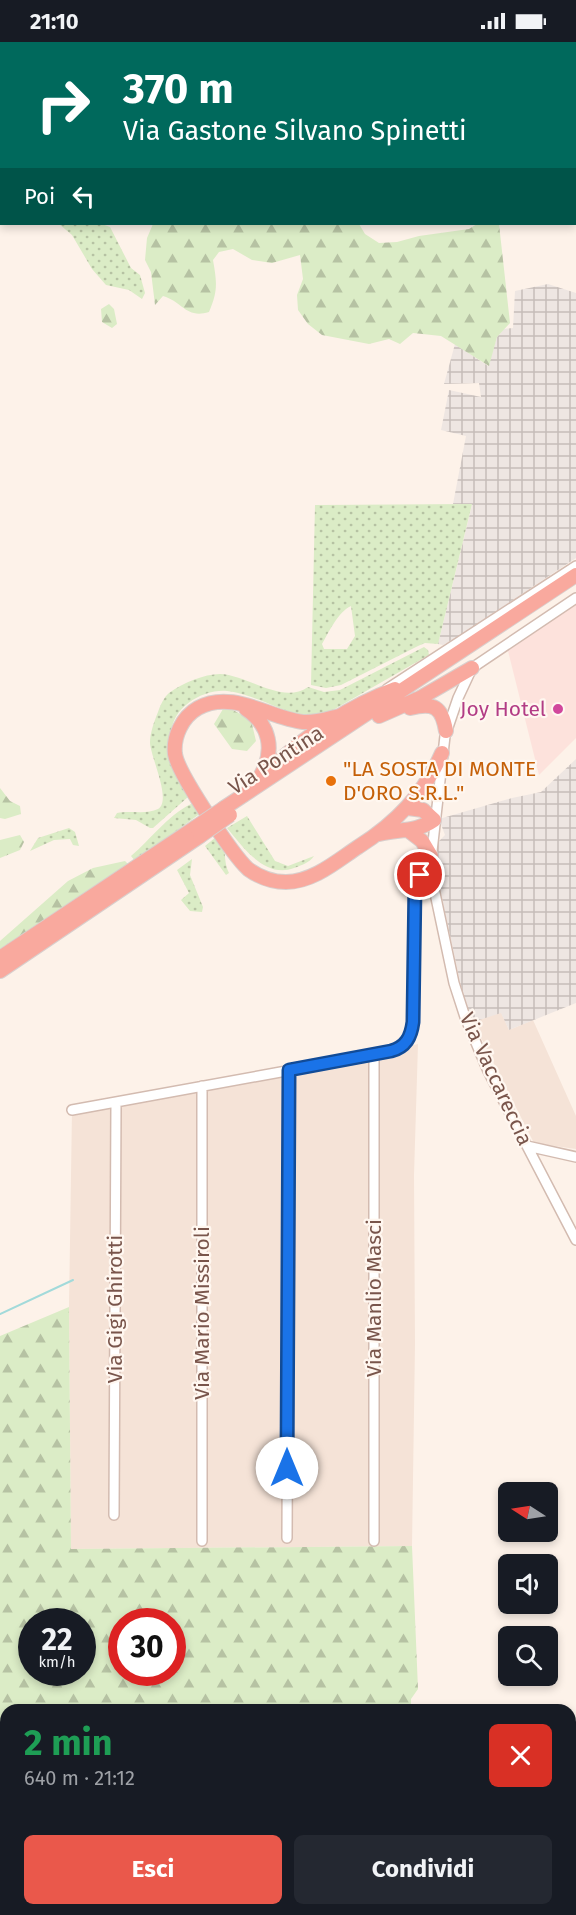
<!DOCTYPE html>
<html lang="it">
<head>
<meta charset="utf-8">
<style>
  :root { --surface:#171b24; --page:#242831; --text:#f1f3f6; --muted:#9ea1a6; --accent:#ea584b }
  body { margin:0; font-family:"Fira Sans",sans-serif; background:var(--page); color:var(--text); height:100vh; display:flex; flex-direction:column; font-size:22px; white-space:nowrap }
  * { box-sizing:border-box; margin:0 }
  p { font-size:20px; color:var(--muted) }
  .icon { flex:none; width:33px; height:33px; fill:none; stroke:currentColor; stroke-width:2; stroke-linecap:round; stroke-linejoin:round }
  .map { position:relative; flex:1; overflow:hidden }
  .drawer { position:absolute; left:0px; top:1662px; width:576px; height:212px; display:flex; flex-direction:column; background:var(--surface); border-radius:18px 18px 0 0; box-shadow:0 3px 9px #0003 }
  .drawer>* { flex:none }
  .guide { position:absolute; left:0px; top:0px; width:576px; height:183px; box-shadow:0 3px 9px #0003; background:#00695c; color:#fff; overflow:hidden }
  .needle { width:39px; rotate:282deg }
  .buttons { position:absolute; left:498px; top:1440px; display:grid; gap:12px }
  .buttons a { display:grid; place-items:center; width:60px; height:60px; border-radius:9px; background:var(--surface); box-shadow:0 3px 9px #0003; font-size:30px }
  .speed { position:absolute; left:18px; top:1566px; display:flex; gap:12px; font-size:30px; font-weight:700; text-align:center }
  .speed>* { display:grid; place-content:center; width:78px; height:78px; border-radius:50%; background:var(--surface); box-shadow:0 3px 9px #0003; line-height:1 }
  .speed small { font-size:15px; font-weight:400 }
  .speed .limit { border:9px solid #d22; background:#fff; color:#111 }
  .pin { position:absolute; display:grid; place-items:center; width:51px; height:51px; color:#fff; margin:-26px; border:3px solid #fff; border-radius:50%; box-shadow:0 2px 6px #0007 }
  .me { position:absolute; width:66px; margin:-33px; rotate:0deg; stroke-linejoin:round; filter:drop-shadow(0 0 4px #0008) }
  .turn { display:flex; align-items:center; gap:21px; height:126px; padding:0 24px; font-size:27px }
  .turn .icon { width:78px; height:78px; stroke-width:2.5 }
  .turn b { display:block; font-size:42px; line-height:51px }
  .then { display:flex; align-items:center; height:57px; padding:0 24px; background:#0003; gap:12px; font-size:22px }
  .round { display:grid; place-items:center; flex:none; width:63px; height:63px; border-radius:9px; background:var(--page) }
  .headline { display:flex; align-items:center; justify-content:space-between; height:102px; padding:0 24px }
  h1 { font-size:36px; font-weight:700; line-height:45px; color:#1e9e55 }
  .action { display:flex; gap:12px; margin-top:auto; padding:12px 24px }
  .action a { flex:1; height:69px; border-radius:9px; background:var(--accent); color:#fff; font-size:24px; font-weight:700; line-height:69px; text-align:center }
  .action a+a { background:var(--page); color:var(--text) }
  .status { display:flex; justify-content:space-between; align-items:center; height:42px; padding:0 30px; background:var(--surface); direction:ltr }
  .status svg { height:16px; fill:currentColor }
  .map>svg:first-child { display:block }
  .residential { fill:#f5e3d7 }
  .commercial { fill:#fde2dc }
  .industrial { fill:url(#industrial-grid) }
  .grass { fill:url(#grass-dots); fill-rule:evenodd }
  .forest { fill:url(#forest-firs); fill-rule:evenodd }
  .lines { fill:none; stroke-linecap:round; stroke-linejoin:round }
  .stream { stroke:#a2dada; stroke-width:2 }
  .minor-casing { stroke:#d3bbb0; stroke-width:12 }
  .highway-casing { stroke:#d9cfcd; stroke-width:16 }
  .minor { stroke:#fff; stroke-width:9 }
  .highway { stroke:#f9a99e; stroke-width:14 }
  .highway-bridge-casing { stroke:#d9cfcd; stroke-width:16; stroke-linecap:butt }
  .highway-bridge { stroke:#f9a99e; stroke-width:14 }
  .route-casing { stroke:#114b97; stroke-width:15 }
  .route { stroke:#1a73e8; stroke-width:10 }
  .hotel-dot { fill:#d1479c; stroke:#fff7f0; stroke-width:2 }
  .food-dot { fill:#e8710a; stroke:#fff7f0; stroke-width:2 }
  .labels { text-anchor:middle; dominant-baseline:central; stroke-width:4.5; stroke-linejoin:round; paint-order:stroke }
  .hotel-label { font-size:21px; fill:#b23c85; stroke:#fff7f0; text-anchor:end }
  .street-label { font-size:21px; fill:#79554b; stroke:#fff7f0 }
  .food-label { font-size:21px; fill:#c56008; stroke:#fff7f0; text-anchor:start }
</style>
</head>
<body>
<div class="status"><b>21:10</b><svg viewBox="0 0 49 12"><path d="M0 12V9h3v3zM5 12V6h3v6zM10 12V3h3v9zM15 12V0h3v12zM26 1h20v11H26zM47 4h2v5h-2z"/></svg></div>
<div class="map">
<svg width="576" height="1873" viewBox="0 0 576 1873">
  <defs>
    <pattern id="industrial-grid" width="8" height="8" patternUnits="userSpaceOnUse" patternTransform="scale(1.5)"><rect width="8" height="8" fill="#eee6e2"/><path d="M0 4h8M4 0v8" fill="none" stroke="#c6bdb9"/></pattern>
    <pattern id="grass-dots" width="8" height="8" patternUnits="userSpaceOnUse" patternTransform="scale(1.5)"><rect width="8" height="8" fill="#dbecc6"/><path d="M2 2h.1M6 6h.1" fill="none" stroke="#b6c2a3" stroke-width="1.8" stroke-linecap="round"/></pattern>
    <pattern id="forest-firs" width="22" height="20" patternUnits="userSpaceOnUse" patternTransform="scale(1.5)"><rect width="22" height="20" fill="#dbecc6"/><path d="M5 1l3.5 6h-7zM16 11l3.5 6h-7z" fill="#b6c2a3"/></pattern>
  </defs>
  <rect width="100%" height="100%" fill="#fdf2e9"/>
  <path class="residential" d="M 501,970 L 509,988 L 533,978 L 576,1074 L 576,1107 L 534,1101 L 473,980 Z
    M 418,1002 L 414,1133 L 415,1302 L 412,1504 L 71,1507 L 69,1265 L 72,1068 L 374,1013 Z"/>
  <path class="commercial" d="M 576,562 L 576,696 L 539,733 L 508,609 Z"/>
  <path class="industrial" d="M 548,242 L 576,251 L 576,516 L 459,594 L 443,603 L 438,602 L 472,463 L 453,462 L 466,394 L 441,388 L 449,348 L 481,355 L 479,341 L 444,342 L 455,302 L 488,324 L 497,295 L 504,287 L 513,286 L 515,249 Z
    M 576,717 L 576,961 L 509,988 L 501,971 L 473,980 L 464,958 L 437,833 L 435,817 L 438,800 L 445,793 L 439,777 L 512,756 L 541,750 Z"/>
  <path class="grass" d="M 59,182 L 102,182 L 110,185 L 131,226 L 140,233 L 145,251 L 142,257 L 129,248 L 106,243 L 92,227 L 72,193 Z
    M 472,462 L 438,602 L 425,601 L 418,604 L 341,643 L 326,646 L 311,643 L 315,463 ZM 351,564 L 355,594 L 347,607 L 324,607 L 322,602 C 329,590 338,570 351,564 Z
    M 424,605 L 428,608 L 429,613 L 333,668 C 321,672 310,674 297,673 C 278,666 247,651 227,649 C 203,647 172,665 171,692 C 170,703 184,736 189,749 L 188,755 L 153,786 L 150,786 L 136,778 L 114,776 L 117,771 C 130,768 146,773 158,767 C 172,759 151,716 150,701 C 150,691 154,680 158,670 C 160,664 164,655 169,651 C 183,641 204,632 220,632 C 248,633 282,663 308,645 L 324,650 L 340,648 Z
    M 191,762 L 198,764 L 205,768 L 135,819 L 131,814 C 151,797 167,774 191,762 Z
    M 247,774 L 275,819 L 288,824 L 314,814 C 309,821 302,823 294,826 C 265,837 243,805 227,786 Z
    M 69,786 L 75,790 L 79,804 L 73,803 L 70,797 L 54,798 L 30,809 L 38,796 Z
    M 216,795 C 229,808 222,816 229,831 L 226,833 L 205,804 Z
    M 192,817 L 190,833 L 203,865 L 202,870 L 190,869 L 181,858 L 189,851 L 177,828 Z"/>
  <path class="forest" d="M 0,0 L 359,0 L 2,2 L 1,15 Z
    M 153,182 L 359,182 L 365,192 L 379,201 L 397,200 L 419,194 L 469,187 L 477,182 L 499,182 L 510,281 L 497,295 L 489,324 L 441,294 L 413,291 L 400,302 L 389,297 L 369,302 L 322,293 L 308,282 L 298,268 L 297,253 L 303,237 L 300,213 L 272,221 L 252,218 L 233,207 L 219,210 L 213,218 C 217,241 218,249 209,270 C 186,277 183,260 163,254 L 155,263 L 151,230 L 145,218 L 147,196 Z
    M 109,262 L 114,267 L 117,282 L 112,286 L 102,280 L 101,267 Z
    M 223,667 L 233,668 L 251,678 L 256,699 L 247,709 L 232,707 L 214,682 Z
    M 0,746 L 10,759 L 20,764 L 21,772 L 5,777 L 0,776 Z
    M 20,793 L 24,800 L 20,808 L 0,816 L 0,798 Z
    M 125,819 L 129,823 L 0,907 L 0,899 L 68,839 L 93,826 Z
    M 69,1265 L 71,1507 L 412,1504 L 418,1647 L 411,1657 L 411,1668 L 6,1668 L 6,1868 L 409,1868 L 409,1873 L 0,1873 L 0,1294 ZM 32,1580 L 82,1580 L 82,1630 L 32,1630 ZM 122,1580 L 172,1580 L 172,1630 L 122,1630 Z"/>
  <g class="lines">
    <path class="stream" d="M 0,1272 L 73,1238"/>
    <defs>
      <path id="minor" d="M 576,556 L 472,626 L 458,656 L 445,694 L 431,818 L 432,837 L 454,941 L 465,975 L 488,1029 L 576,1198
        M 387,647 L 576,524
        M 72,1068 L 374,1013 C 397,1008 410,1007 413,980 L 415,840 L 419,834 L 431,830
        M 527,1104 L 576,1115
        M 114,1473 L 116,1061
        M 287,1496 L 289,1028
        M 202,1499 L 202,1044
        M 374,1499 L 374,1013"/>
      <path id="highway" d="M 410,666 C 434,660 442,665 446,689
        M 246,667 C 270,683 275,708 261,733
        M 339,674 C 327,677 315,681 303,680 C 269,676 232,647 198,666 C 182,675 173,695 175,712 C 178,732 233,813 248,827 C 259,835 272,840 286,840 C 313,840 337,819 358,805 C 396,781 424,752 442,711
        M 379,674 L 420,656 L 472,626
        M 268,729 C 305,694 347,665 395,647
        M 224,766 L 576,533
        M 409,789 L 422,799 L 431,814
        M 379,792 C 399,787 417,790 434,778 L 423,768 L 408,766
        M 0,916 L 196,785
        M 0,929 L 200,794"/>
    </defs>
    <use href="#minor" class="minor-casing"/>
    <use href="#highway" class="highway-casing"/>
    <use href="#minor" class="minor"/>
    <use href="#highway" class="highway"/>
    <defs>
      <path id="highway-bridge" d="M 196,785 L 224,766
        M 200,794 L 230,773"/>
    </defs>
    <use href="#highway-bridge" class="highway-bridge-casing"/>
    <use href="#highway-bridge" class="highway-bridge"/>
  </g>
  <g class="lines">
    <defs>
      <path id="route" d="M 287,1426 L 289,1028 L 391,1009 C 406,1005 411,995 413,980 L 415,842 L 420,833"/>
    </defs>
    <use href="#route" class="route-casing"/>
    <use href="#route" class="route"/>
  </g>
  <circle class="hotel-dot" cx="558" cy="667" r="6"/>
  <circle class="food-dot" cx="331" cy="739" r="6"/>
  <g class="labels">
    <g class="hotel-label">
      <text x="546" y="667">Joy Hotel</text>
    </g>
    <g class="street-label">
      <text transform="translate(276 718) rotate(-33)">Via Pontina</text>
      <text transform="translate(496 1037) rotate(65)">Via Vaccareccia</text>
      <text transform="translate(374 1256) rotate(-90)">Via Manlio Masci</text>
      <text transform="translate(115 1267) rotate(-90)">Via Gigi Ghirotti</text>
      <text transform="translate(202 1271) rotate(-90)">Via Mario Missiroli</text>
    </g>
    <g class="food-label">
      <text x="343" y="727">"LA SOSTA DI MONTE<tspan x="343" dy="24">D'ORO S.R.L."</tspan></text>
    </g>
  </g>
</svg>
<div class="buttons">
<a><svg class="needle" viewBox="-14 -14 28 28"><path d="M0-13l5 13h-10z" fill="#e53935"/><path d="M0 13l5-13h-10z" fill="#9ea1a6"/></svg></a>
<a><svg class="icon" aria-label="sound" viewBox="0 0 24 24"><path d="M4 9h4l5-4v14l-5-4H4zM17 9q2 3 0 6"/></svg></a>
<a><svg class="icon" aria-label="search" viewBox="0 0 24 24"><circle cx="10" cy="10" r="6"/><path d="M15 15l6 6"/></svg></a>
</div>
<div class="speed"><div>22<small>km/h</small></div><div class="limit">30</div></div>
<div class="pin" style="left:420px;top:833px;background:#d93025"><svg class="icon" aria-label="arrive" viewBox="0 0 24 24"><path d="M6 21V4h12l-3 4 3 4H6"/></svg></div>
<svg class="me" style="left:287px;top:1426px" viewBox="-20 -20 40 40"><circle r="19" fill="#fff"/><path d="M0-13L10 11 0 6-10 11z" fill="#1a73e8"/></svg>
<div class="guide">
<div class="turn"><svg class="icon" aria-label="right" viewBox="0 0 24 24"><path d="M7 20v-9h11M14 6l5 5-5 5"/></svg><div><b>370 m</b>Via Gastone Silvano Spinetti</div></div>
<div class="then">Poi<svg class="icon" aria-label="left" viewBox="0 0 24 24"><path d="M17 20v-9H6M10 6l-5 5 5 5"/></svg></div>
</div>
<section class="drawer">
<div class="headline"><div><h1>2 min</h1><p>640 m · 21:12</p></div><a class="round" style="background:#d93025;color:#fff"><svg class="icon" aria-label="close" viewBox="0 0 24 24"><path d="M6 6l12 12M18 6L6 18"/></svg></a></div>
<div class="action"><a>Esci</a><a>Condividi</a></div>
</section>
</div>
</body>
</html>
